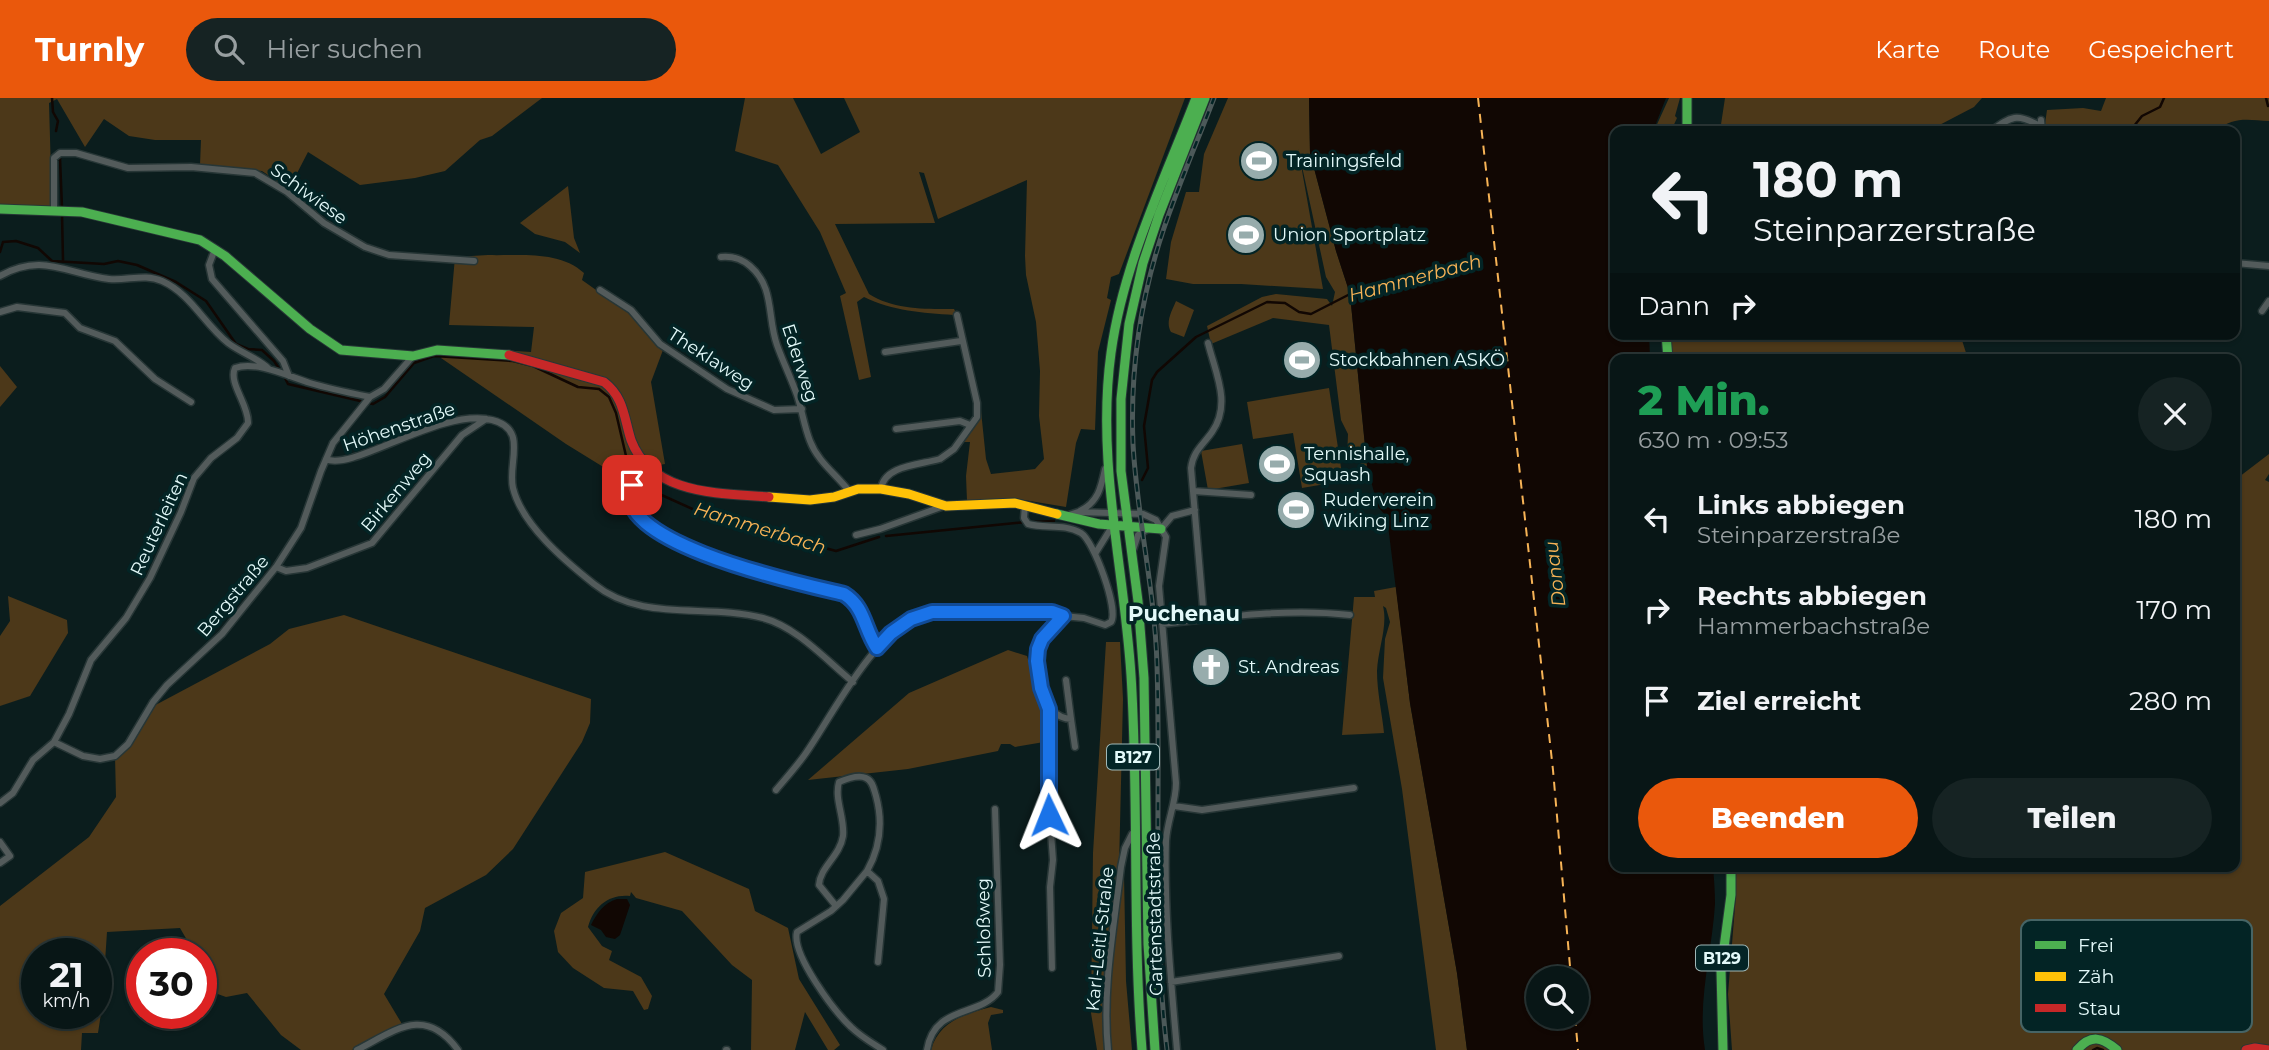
<!DOCTYPE html>
<html lang="de">
<head>
<meta charset="utf-8">
<style>
  :root { --surface:#081616; --page:#162323; --text:#f1f3f6; --muted:#989fa1; --line:#293535; --accent:#ea580c }
  body { margin:0; font-family:Montserrat,sans-serif; background:var(--page); color:var(--text); height:100vh; display:flex; flex-direction:column; font-size:26px; white-space:nowrap }
  * { box-sizing:border-box; margin:0 }
  p { font-size:23px; color:var(--muted) }
  .icon { flex:none; width:38px; height:38px; fill:none; stroke:currentColor; stroke-width:2; stroke-linecap:round; stroke-linejoin:round }
  .map { position:relative; flex:1; overflow:hidden }
  .sheet { position:absolute; left:1610px; top:256px; width:630px; height:518px; display:flex; flex-direction:column; background:var(--surface); border-radius:14px; box-shadow:0 2px 5px #0004,0 0 0 2px var(--line) }
  .sheet>* { flex:none }
  .guide { position:absolute; left:1610px; top:28px; width:630px; height:214px; border-radius:14px; box-shadow:0 2px 5px #0004,0 0 0 2px var(--line); background:#081616; color:var(--text); overflow:hidden }
  .tools { position:absolute; left:1526px; top:868px; display:grid; gap:14px }
  .tools a { display:grid; place-items:center; width:63px; height:63px; border-radius:50%; background:var(--surface); box-shadow:0 2px 5px #0004,0 0 0 2px var(--line); font-size:35px }
  .speed { position:absolute; left:21px; top:840px; display:flex; gap:14px; font-size:35px; font-weight:700; text-align:center }
  .speed>* { display:grid; place-content:center; width:91px; height:91px; border-radius:50%; background:var(--surface); box-shadow:0 2px 5px #0004,0 0 0 2px var(--line); line-height:1 }
  .speed small { font-size:18px; font-weight:400 }
  .speed .limit { border:10px solid #d22; background:#fff; color:#111 }
  .pin { position:absolute; display:grid; place-items:center; width:60px; height:60px; color:#fff; margin:-30px; border-radius:14px; box-shadow:0 4px 10px #0006 }
  .me { position:absolute; width:77px; margin:-38px; rotate:358deg; stroke-linejoin:round; filter:drop-shadow(0 0 5px #0008) }
  .turn { display:flex; align-items:center; gap:24px; height:147px; padding:0 28px; font-size:32px }
  .turn .icon { width:91px; height:91px; stroke-width:2.5 }
  .turn b { display:block; font-size:49px; line-height:60px }
  .then { display:flex; align-items:center; height:66px; padding:0 28px; background:#0003; gap:14px; font-size:26px }
  .round { display:grid; place-items:center; flex:none; width:74px; height:74px; border-radius:37px; background:var(--page) }
  .summary { display:flex; align-items:center; justify-content:space-between; height:119px; padding:0 28px }
  h1 { font-size:42px; font-weight:800; line-height:52px; color:#1e9e55 }
  .action { display:flex; gap:14px; margin-top:auto; padding:14px 28px }
  .action a { flex:1; height:80px; border-radius:42px; background:var(--accent); color:#fff; font-size:28px; font-weight:800; line-height:80px; text-align:center }
  .action a+a { background:var(--page); color:var(--text) }
  ul { padding:0; list-style:none }
  li { display:flex; align-items:center; gap:21px; height:91px; padding:0 28px }
  li div { flex:1 }
  li b { display:block; font-size:26px }
  li em { font-style:normal }
  header { display:flex; align-items:center; gap:42px; box-sizing:border-box; height:98px; padding:0 35px; background:var(--accent); color:#fff }
  header strong { font-size:33px }
  nav { display:flex; gap:38px; margin-inline-start:auto; font-size:24px }
  .search { width:490px; height:63px; background:var(--page); display:flex; align-items:center; gap:18px; box-sizing:border-box; padding:0 24px; border-radius:38px; color:var(--muted); font-size:26px }
  .map>svg:first-child { display:block }
  .green { fill:#4c3819; fill-rule:evenodd }
  .water { fill:#110703; fill-rule:evenodd }
  .lines { fill:none; stroke-linecap:round; stroke-linejoin:round }
  .stream { stroke:#110703; stroke-width:2.5 }
  .ferry { stroke:#f7b356; stroke-width:2; stroke-dasharray:9 7; stroke-linecap:butt }
  .street-casing { stroke:#273636; stroke-width:9 }
  .fast-casing { stroke:#273636; stroke-width:11 }
  .slow-casing { stroke:#273636; stroke-width:11 }
  .jam-casing { stroke:#273636; stroke-width:11 }
  .street { stroke:#535b5b; stroke-width:6 }
  .fast { stroke:#4caf50; stroke-width:9 }
  .slow { stroke:#ffc107; stroke-width:9 }
  .jam { stroke:#c62828; stroke-width:9 }
  .rail-casing { stroke:#4c5959; stroke-width:5 }
  .rail { stroke:#032425; stroke-width:2.5; stroke-dasharray:8; stroke-linecap:butt }
  .route-casing { stroke:#114b97; stroke-width:18 }
  .route { stroke:#1a73e8; stroke-width:12 }
  .labels { text-anchor:middle; dominant-baseline:central; stroke-width:7; stroke-linejoin:round; paint-order:stroke }
  .shield { fill:#032425; stroke:#a0b9b9; stroke-width:2 }
  .shield-label { font-size:16px; font-weight:bold; fill:#e3f9f9 }
  .poi-label { font-size:18px; fill:#e3f9f9; stroke:#032425; text-anchor:start }
  .street-label { font-size:18px; fill:#e3f9f9; stroke:#032425 }
  .water-label { font-size:19px; font-style:italic; fill:#f7b356; stroke:#032425 }
  .quarter-label { font-size:21px; font-weight:bold; fill:#e3f9f9; stroke:#032425 }
  .key { fill:#032425; stroke:#466465; stroke-width:2 }
  .key-label { font-size:19px; fill:#e3f9f9 }
</style>
</head>
<body>
<header>
<strong>Turnly</strong>
<div class="search"><svg class="icon" aria-label="search" viewBox="0 0 24 24"><circle cx="10" cy="10" r="6"/><path d="M15 15l6 6"/></svg>Hier suchen</div>
<nav><a>Karte</a><a>Route</a><a>Gespeichert</a></nav>
</header>
<div class="map">
<svg width="2269" height="952" viewBox="0 0 2269 952">
  <rect width="100%" height="100%" fill="#0b1d1d"/>
  <path class="green" d="M 0,0 L 542,0 L 492,38 L 480,42 L 445,73 L 415,80 L 360,87 L 308,54 L 294,81 L 289,79 L 283,87 L 262,73 L 200,67 L 201,42 L 155,42 L 129,38 L 104,21 L 85,49 L 57,1 L 49,5 L 52,110 L 0,111 Z
    M 745,0 L 793,0 L 821,56 L 860,34 L 844,0 L 1185,0 L 1119,176 L 1111,179 L 1107,200 L 1111,202 L 1098,254 L 1095,332 L 1081,331 L 1076,345 L 1066,409 L 1018,401 L 967,403 L 966,378 L 970,344 L 962,344 L 979,322 L 981,313 L 986,361 L 991,376 L 1035,371 L 1044,361 L 1039,318 L 1040,273 L 1036,224 L 1026,177 L 1025,158 L 1027,82 L 938,121 L 924,75 L 919,74 L 935,125 L 835,126 L 869,196 C 894,212 926,211 954,211 L 955,213 L 954,217 C 922,215 893,213 864,199 L 857,204 L 871,279 L 859,282 L 840,198 L 846,195 L 820,134 L 778,67 L 735,53 Z
    M 1228,0 L 1309,0 L 1310,55 L 1336,153 L 1350,196 L 1367,368 L 1347,360 L 1348,336 L 1341,322 L 1329,227 L 1273,220 L 1211,246 L 1207,228 L 1262,199 L 1276,196 L 1327,201 L 1332,208 L 1335,194 L 1326,179 L 1298,50 L 1323,191 L 1241,186 L 1193,186 L 1166,181 L 1171,144 L 1186,94 L 1199,94 L 1204,56 Z
    M 1669,0 L 1680,0 L 1675,18 L 1677,20 L 1671,33 L 1654,33 Z
    M 1725,0 L 1982,0 L 1974,9 L 1928,33 L 1720,33 Z
    M 2106,0 L 2269,0 L 2269,23 C 2249,22 2232,18 2217,33 L 2044,33 L 2047,12 L 2083,10 L 2101,13 Z
    M 568,88 L 574,140 L 580,155 L 565,144 L 535,136 L 520,125 Z
    M 488,157 C 519,158 559,152 584,175 L 582,182 L 634,219 L 653,244 L 663,252 L 651,284 L 665,366 L 613,375 L 566,346 L 441,260 L 450,249 L 531,254 L 534,229 L 449,227 L 455,159 Z
    M 1176,203 L 1194,212 L 1184,239 L 1171,234 C 1165,224 1172,213 1176,203 Z
    M 1671,236 L 1960,236 L 1968,261 L 1672,261 Z
    M 0,268 L 17,289 L 0,309 Z
    M 1329,290 L 1343,383 L 1302,390 L 1293,335 L 1253,341 L 1247,304 Z
    M 1242,346 L 1249,385 L 1208,392 L 1201,353 Z
    M 2269,356 L 2269,376 L 2265,382 L 2269,384 L 2269,952 L 1732,952 L 1728,896 L 1736,796 L 1735,768 L 2235,768 L 2235,382 Z
    M 1396,489 L 1410,605 L 1457,875 L 1467,952 L 1436,952 L 1402,691 L 1383,580 L 1385,541 L 1390,524 L 1386,510 L 1383,508 C 1388,528 1378,551 1377,573 C 1377,594 1382,615 1384,635 L 1342,637 L 1354,499 L 1375,499 L 1374,493 Z
    M 8,498 L 67,522 L 68,535 L 30,598 L 0,608 L 0,538 L 10,523 Z
    M 344,517 L 591,601 L 590,625 L 582,644 L 513,751 L 486,777 L 425,810 L 420,833 L 384,896 L 402,926 L 352,952 L 301,952 L 281,937 L 247,895 L 226,899 L 201,890 L 201,856 L 195,856 L 180,830 L 107,834 L 102,909 L 98,935 L 82,935 L 81,952 L 0,952 L 0,808 L 89,739 L 116,699 L 115,658 L 121,653 L 148,611 L 270,546 L 289,531 ZM 37,856 L 96,856 L 96,915 L 37,915 Z
    M 1106,544 L 1120,544 L 1123,601 L 1119,769 L 1124,776 L 1126,883 L 1132,952 L 1097,952 L 1091,915 L 1093,755 Z
    M 1008,552 L 1027,558 L 1043,609 L 1044,644 L 1015,649 L 1010,646 L 1001,646 L 998,653 L 908,671 L 808,682 L 909,595 Z
    M 665,754 L 749,791 L 755,813 L 788,830 L 799,881 L 840,947 L 834,952 L 828,952 L 805,914 L 795,952 L 751,952 L 752,882 L 732,867 L 682,813 L 636,800 L 631,794 L 630,798 C 609,796 594,808 588,829 L 602,848 L 612,853 L 609,862 L 641,879 L 652,898 L 648,911 L 644,912 L 633,893 L 604,890 L 573,870 L 558,854 L 554,833 L 561,815 L 583,800 L 585,774 Z
    M 991,909 L 1003,912 L 1003,915 L 991,917 L 988,925 L 992,952 L 931,952 C 939,923 965,916 991,909 Z"/>
  <path class="water" d="M 1309,0 L 1666,0 L 1653,33 L 1615,33 L 1615,236 L 1649,236 L 1650,261 L 1615,261 L 1615,768 L 1713,768 C 1714,781 1715,794 1715,806 C 1712,855 1697,903 1705,952 L 1467,952 L 1457,875 L 1410,605 L 1387,419 L 1378,409 L 1367,368 L 1350,196 L 1336,153 L 1310,55 ZM 1538,880 L 1577,880 L 1577,919 L 1538,919 Z
    M 617,801 L 627,801 L 630,807 L 620,837 L 615,841 L 606,839 L 601,832 L 591,827 C 597,815 604,805 617,801 Z"/>
  <g class="lines">
    <path class="stream" d="M 52,0 L 53,14 L 58,23 L 56,33
      M 2266,0 L 2268,8
      M 2130,33 L 2142,18 L 2160,9 L 2164,0
      M 60,60 L 62,110
      M 62,116 L 63,162
      M 0,154 L 3,144 L 16,143 L 38,150 L 52,163 L 104,166 L 118,163 L 137,167 L 176,184 L 206,203 L 236,246 L 248,251 L 262,252 L 274,263 L 280,272
      M 284,278 L 288,286 L 373,306 L 385,299 L 414,265 L 434,258 L 513,263 L 533,268 L 578,289 L 599,291 L 609,299 L 616,315 L 630,375 L 646,390 L 708,418 L 735,422 L 763,433 L 836,453 L 879,439
      M 1142,382 L 1148,370 L 1144,328 L 1152,282 L 1157,274 L 1196,239 L 1267,204 L 1285,205 L 1299,214 L 1311,216 L 1352,195
      M 1032,424 L 1054,423
      M 886,438 L 1026,424
      M 2093,952 L 2097,950 L 2103,952"/>
    <path class="ferry" d="M 1478,0 L 1553,672 L 1571,880
      M 1575,919 L 1578,952"/>
    <defs>
      <path id="street" d="M 2041,22 L 2042,33
        M 1991,33 C 2011,18 2017,15 2040,28
        M 54,111 L 54,60 L 60,55 L 76,55 L 128,70 L 191,69 L 255,75 L 287,94 L 324,125 L 365,149 L 389,157 L 474,163
        M 215,151 L 209,167 L 212,181 L 283,263 L 289,278
        M 721,159 C 732,158 742,161 750,168 C 775,189 767,220 777,247 C 783,264 791,280 797,297 C 802,312 804,328 810,343 C 818,364 836,376 849,393
        M 2235,165 L 2269,168
        M 0,178 C 42,154 67,176 109,181 C 127,183 145,175 162,183 C 191,196 204,226 228,245 C 241,255 258,260 269,271
        M 600,192 L 631,212 L 660,246 L 727,291 L 774,312 L 802,311
        M 2262,213 L 2269,203
        M 0,214 L 17,209 L 65,215 L 80,230 L 115,243 L 155,281 L 191,304
        M 885,254 L 961,243
        M 896,331 L 960,323 L 970,327
        M 326,361 C 353,374 441,309 492,322 C 529,331 507,365 513,390 C 522,427 565,463 594,486 C 642,525 707,505 763,520 C 797,529 826,562 853,584
        M 646,366 C 640,375 628,387 629,399 C 633,450 801,486 844,496 C 865,509 864,531 877,550
        M 881,391 C 884,367 920,367 940,361 L 954,351 L 977,319 L 977,305 L 957,217
        M 1193,393 L 1251,397
        M 1080,413 C 1098,404 1101,390 1105,371
        M 1069,417 L 1078,414 L 1143,416 L 1156,422 L 1166,439 L 1159,488 L 1176,685 C 1176,705 1167,723 1166,743 C 1164,812 1171,883 1177,952
        M 1161,431 L 1172,418 L 1195,412
        M 856,437 L 880,431 L 944,408
        M 1133,452 L 1138,437 L 1148,431
        M 1095,456 L 1113,427
        M 276,469 L 286,473 L 307,470 L 372,445 L 462,337 L 486,321
        M 1063,518 C 1057,528 1046,533 1041,543 C 1030,566 1040,620 1071,621 L 1075,649
        M 1204,521 L 1191,370 C 1193,353 1203,347 1212,334 C 1232,306 1215,274 1208,245
        M 1162,526 C 1225,519 1287,510 1350,517
        M 1066,582 L 1071,621
        M 1049,611 L 1048,694 L 1053,762 L 1050,789 L 1052,870
        M 54,644 L 69,616 L 91,562 L 126,520 L 150,480 L 181,414 L 194,380 L 211,360 L 237,340 L 248,325 C 249,307 228,285 235,270 C 256,262 290,279 310,285 C 330,291 350,295 370,299
        M 776,692 C 786,680 797,668 806,655 C 836,612 876,527 930,514 C 954,509 980,513 1004,515 C 1020,516 1036,515 1052,514 L 1063,518 L 1084,520 L 1105,527 L 1111,524 C 1119,512 1094,443 1081,435 C 1064,425 1045,431 1028,426 L 1024,420 L 1025,407
        M 0,705 L 13,695 L 33,662 L 54,644 L 83,658 L 100,661 L 115,658 L 128,646 L 153,604 L 167,587 L 222,536 L 276,469 L 301,430 L 321,373 L 333,345 L 370,299 L 384,291 L 413,258
        M 1174,708 L 1202,712 L 1354,690
        M 0,744 L 10,758 L 0,765
        M 836,808 L 819,787 C 820,769 840,758 843,738 C 845,720 834,701 839,684 C 846,681 858,676 866,680 C 873,683 874,692 876,698 C 883,724 880,750 867,773
        M 878,864 L 884,801 L 878,783 L 867,773 L 843,802 L 831,813 L 797,834 C 791,856 834,913 851,929 C 860,938 872,945 883,952
        M 1171,884 L 1339,858
        M 357,952 C 396,932 425,907 458,952
        M 726,952 L 727,952
        M 927,952 C 934,907 979,919 998,894 L 1000,867 L 995,711
        M 1108,952 C 1102,891 1114,829 1121,769 L 1125,750 L 1132,736"/>
      <path id="fast" d="M 1687,0 L 1687,33
        M 0,111 L 82,114 L 200,142 L 225,158 L 310,231 L 341,252 L 413,258 L 437,252 L 509,257
        M 1666,236 L 1668,261
        M 1057,416 L 1099,426 L 1161,431
        M 1142,952 C 1132,827 1139,702 1131,577 C 1124,469 1096,363 1111,255 C 1123,166 1164,83 1196,0
        M 1155,952 L 1148,846 L 1144,580 L 1138,503 L 1121,373 L 1121,301 L 1129,226 L 1143,165 L 1159,117 L 1205,0
        M 1723,952 L 1721,872 L 1731,797 L 1731,768
        M 2077,952 C 2091,936 2102,939 2117,952"/>
      <path id="slow" d="M 769,399 L 810,402 L 834,399 L 858,391 L 881,391 L 909,396 L 946,408 L 1015,405 L 1057,416"/>
      <path id="jam" d="M 509,257 L 604,284 C 624,299 624,320 631,342 C 652,398 720,395 769,399
        M 2246,952 L 2255,950 L 2269,952"/>
    </defs>
    <use href="#street" class="street-casing"/>
    <use href="#fast" class="fast-casing"/>
    <use href="#slow" class="slow-casing"/>
    <use href="#jam" class="jam-casing"/>
    <use href="#street" class="street"/>
    <use href="#fast" class="fast"/>
    <use href="#slow" class="slow"/>
    <use href="#jam" class="jam"/>
    <defs>
      <path id="rail" d="M 1167,952 C 1152,824 1161,695 1157,567 C 1155,493 1137,420 1133,346 C 1130,274 1140,202 1163,133 C 1178,88 1197,44 1214,0"/>
    </defs>
    <use href="#rail" class="rail-casing"/>
    <use href="#rail" class="rail"/>
  </g>
  <g class="lines">
    <defs>
      <path id="route" d="M 632,387 C 606,445 807,487 844,496 C 865,509 864,531 877,550 L 891,535 L 911,521 L 932,514 L 1052,514 L 1063,518 L 1042,541 L 1038,551 L 1037,563 L 1041,590 L 1049,611 L 1049,717"/>
    </defs>
    <use href="#route" class="route-casing"/>
    <use href="#route" class="route"/>
  </g>
  <defs>
    <symbol id="stadium-disc" viewBox="-11 -11 22 22"><circle r="9.5" fill="#97acac" stroke="#032425"/><path d="M0-5a6.5 5 0 1 0 0 10a6.5 5 0 1 0 0-10ZM-3.5-1.8h7v3.6h-7Z" fill="#fff"/></symbol>
    <symbol id="church-disc" viewBox="-11 -11 22 22"><circle r="9.5" fill="#97acac" stroke="#032425"/><path d="M-1.2-6h2.4v3.5h3.3v2.4h-3.3V6h-2.4V-.1h-3.3v-2.4h3.3Z" fill="#fff"/></symbol>
  </defs>
  <g fill-rule="evenodd">
    <use href="#stadium-disc" x="1237" y="41" width="44" height="44"/>
    <use href="#stadium-disc" x="1224" y="115" width="44" height="44"/>
    <use href="#stadium-disc" x="1280" y="240" width="44" height="44"/>
    <use href="#stadium-disc" x="1255" y="344" width="44" height="44"/>
    <use href="#stadium-disc" x="1274" y="390" width="44" height="44"/>
    <use href="#church-disc" x="1189" y="547" width="44" height="44"/>
  </g>
  <g class="labels">
    <g class="shield">
      <rect x="1107" y="646.5" width="52" height="25" rx="5"/>
      <rect x="1696" y="847.5" width="52" height="25" rx="5"/>
    </g>
    <g class="shield-label">
      <text x="1133" y="659">B127</text>
      <text x="1722" y="860">B129</text>
    </g>
    <g class="poi-label">
      <text x="1286" y="63">Trainingsfeld</text>
      <text x="1273" y="137">Union Sportplatz</text>
      <text x="1329" y="262">Stockbahnen ASKÖ</text>
      <text x="1304" y="356">Tennishalle,<tspan x="1304" dy="21">Squash</tspan></text>
      <text x="1323" y="402">Ruderverein<tspan x="1323" dy="21">Wiking Linz</tspan></text>
      <text x="1238" y="569">St. Andreas</text>
    </g>
    <g class="street-label">
      <text transform="translate(309 96) rotate(36)">Schiwiese</text>
      <text transform="translate(711 261) rotate(33)">Theklaweg</text>
      <text transform="translate(800 265) rotate(72)">Ederweg</text>
      <text transform="translate(399 329) rotate(-19)">Höhenstraße</text>
      <text transform="translate(396 394) rotate(-50)">Birkenweg</text>
      <text transform="translate(159 426) rotate(-65)">Reuterleiten</text>
      <text transform="translate(233 498) rotate(-50)">Bergstraße</text>
      <text transform="translate(1155 816) rotate(-91)">Gartenstadtstraße</text>
      <text transform="translate(984 830) rotate(-91)">Schloßweg</text>
      <text transform="translate(1100 841) rotate(-84)">Karl-Leitl-Straße</text>
    </g>
    <g class="water-label">
      <text transform="translate(1415 180) rotate(-15)">Hammerbach</text>
      <text transform="translate(760 430) rotate(17)">Hammerbach</text>
      <text transform="translate(1555 476) rotate(-97)">Donau</text>
    </g>
    <g class="quarter-label">
      <text x="1184" y="515">Puchenau</text>
    </g>
  </g>
  <rect x="2021" y="822" width="231" height="112" rx="10" class="key"/>
  <rect x="2035" y="843" width="31" height="8" fill="#4caf50"/>
  <rect x="2035" y="874" width="31" height="9" fill="#ffc107"/>
  <rect x="2035" y="906" width="31" height="8" fill="#c62828"/>
  <g class="key-label">
    <text x="2078" y="854">Frei</text>
    <text x="2078" y="885">Zäh</text>
    <text x="2078" y="917">Stau</text>
  </g>
</svg>
<div class="tools">
<a><svg class="icon" aria-label="search" viewBox="0 0 24 24"><circle cx="10" cy="10" r="6"/><path d="M15 15l6 6"/></svg></a>
</div>
<div class="speed"><div>21<small>km/h</small></div><div class="limit">30</div></div>
<div class="pin" style="left:632px;top:387px;background:#d93025"><svg class="icon" aria-label="arrive" viewBox="0 0 24 24"><path d="M6 21V4h12l-3 4 3 4H6"/></svg></div>
<svg class="me" style="left:1049px;top:717px" viewBox="-20 -20 40 40"><path d="M0-17L14 15 0 8-14 15z" fill="#1a73e8" stroke="#fff" stroke-width="4"/></svg>
<div class="guide">
<div class="turn"><svg class="icon" aria-label="left" viewBox="0 0 24 24"><path d="M17 20v-9H6M10 6l-5 5 5 5"/></svg><div><b>180 m</b>Steinparzerstraße</div></div>
<div class="then">Dann<svg class="icon" aria-label="right" viewBox="0 0 24 24"><path d="M7 20v-9h11M14 6l5 5-5 5"/></svg></div>
</div>
<section class="sheet">
<div class="summary"><div><h1>2 Min.</h1><p>630 m · 09:53</p></div><a class="round"><svg class="icon" aria-label="close" viewBox="0 0 24 24"><path d="M6 6l12 12M18 6L6 18"/></svg></a></div>
<ul>
<li><svg class="icon" aria-label="left" viewBox="0 0 24 24"><path d="M17 20v-9H6M10 6l-5 5 5 5"/></svg><div><b>Links abbiegen</b><p>Steinparzerstraße</p></div><em>180 m</em></li>
<li><svg class="icon" aria-label="right" viewBox="0 0 24 24"><path d="M7 20v-9h11M14 6l5 5-5 5"/></svg><div><b>Rechts abbiegen</b><p>Hammerbachstraße</p></div><em>170 m</em></li>
<li><svg class="icon" aria-label="arrive" viewBox="0 0 24 24"><path d="M6 21V4h12l-3 4 3 4H6"/></svg><div><b>Ziel erreicht</b></div><em>280 m</em></li>
</ul>
<div class="action"><a>Beenden</a><a>Teilen</a></div>
</section>
</div>
</body>
</html>
